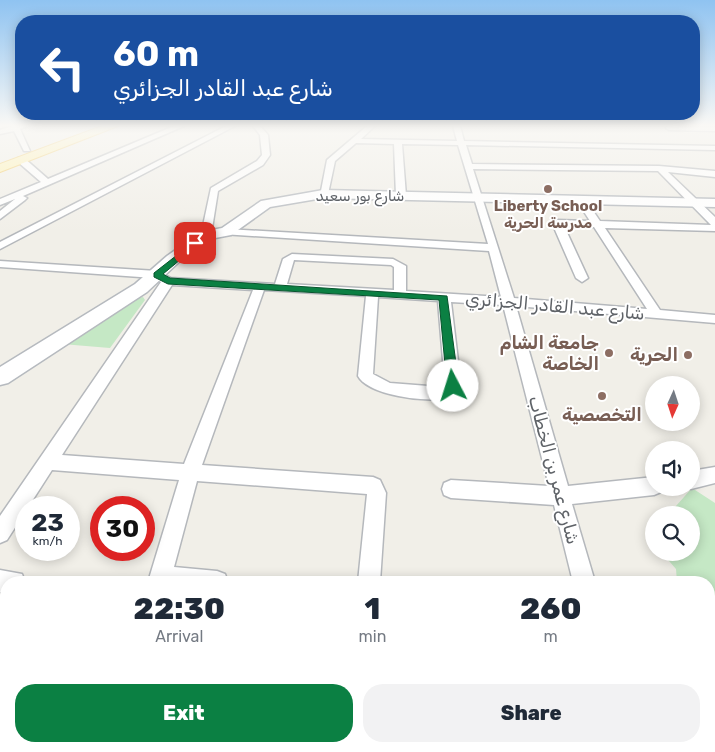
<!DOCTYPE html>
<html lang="en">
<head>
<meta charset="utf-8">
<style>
  :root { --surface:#fff; --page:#f2f2f3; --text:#1f2937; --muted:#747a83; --accent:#0b8043 }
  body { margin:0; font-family:Rubik,Cairo,sans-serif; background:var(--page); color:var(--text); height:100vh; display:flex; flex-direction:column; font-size:19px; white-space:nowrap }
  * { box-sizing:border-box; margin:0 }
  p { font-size:16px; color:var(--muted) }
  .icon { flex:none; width:28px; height:28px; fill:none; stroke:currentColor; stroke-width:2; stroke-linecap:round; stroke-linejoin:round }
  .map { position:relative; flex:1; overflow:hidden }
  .panel { position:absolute; left:0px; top:576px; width:715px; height:176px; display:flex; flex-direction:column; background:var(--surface); border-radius:20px 20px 0 0; box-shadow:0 2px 12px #0003 }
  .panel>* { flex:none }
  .top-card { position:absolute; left:15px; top:15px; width:685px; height:105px; border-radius:20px; box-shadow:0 2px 12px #0003; background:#1a4fa0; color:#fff; overflow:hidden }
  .needle { width:32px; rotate:183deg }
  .tools { position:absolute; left:645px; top:376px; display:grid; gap:10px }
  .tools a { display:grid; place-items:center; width:55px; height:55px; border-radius:50%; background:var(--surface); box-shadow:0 2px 12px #0003; font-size:25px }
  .speed { position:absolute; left:15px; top:496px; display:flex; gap:10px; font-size:25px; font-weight:700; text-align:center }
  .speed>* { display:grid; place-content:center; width:65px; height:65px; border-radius:50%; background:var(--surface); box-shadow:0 2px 12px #0003; line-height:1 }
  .speed small { font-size:12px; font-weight:400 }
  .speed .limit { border:8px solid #d22; background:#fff; color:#111 }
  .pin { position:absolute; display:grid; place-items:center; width:42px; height:42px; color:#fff; margin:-21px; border-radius:10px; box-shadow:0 2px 8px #0006 }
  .me { position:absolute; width:55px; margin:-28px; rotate:355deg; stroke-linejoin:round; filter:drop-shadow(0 0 4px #0008) }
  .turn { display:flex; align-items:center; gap:18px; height:105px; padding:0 15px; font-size:22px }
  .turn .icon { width:65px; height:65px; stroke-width:2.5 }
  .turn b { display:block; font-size:35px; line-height:42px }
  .eta { display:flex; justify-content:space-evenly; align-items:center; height:85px; text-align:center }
  .eta b { font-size:30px; font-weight:800; line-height:35px }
  .cta { display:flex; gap:10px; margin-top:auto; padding:10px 15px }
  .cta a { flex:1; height:58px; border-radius:20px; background:var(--accent); color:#fff; font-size:20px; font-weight:800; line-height:58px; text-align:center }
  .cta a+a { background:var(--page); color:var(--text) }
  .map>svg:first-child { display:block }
  .green { fill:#c5e8c5 }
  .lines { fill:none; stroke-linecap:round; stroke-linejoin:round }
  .street-casing { stroke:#b5b8bc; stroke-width:3 }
  .secondary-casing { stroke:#b6babf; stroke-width:3 }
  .primary-casing { stroke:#f2c960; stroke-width:2 }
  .street { fill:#fff; fill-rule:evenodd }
  .secondary { fill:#fff; fill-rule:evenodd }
  .primary { fill:#fff2af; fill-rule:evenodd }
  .route { fill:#0b8043; stroke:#07532c }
  .education-dot { fill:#8d6e63; stroke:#fff; stroke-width:2 }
  .labels { text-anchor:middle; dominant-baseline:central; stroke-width:4; stroke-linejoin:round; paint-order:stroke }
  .far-street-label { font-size:15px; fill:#5f6368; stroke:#fff }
  .far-education-label { font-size:15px; font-weight:bold; fill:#785e54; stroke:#fff }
  .street-label { font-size:18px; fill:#5f6368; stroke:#fff }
  .education-label { font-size:18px; font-weight:bold; fill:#785e54; stroke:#fff; text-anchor:end }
</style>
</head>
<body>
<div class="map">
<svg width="715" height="752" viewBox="0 0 715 752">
  <rect width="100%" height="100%" fill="#f1efe8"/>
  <path class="green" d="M 143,297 L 145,300 L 110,348 L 62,344 L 138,298 Z
    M 692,488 L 715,503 L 715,602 L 710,601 L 715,653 L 709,654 L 709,582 L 677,582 L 676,569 L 662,553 L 691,552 L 691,515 L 668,515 Z"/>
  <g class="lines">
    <defs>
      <path id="street" d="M 27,126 L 20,129 L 30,151 L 24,151 L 14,131 L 0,134 L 0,130 L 12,126 Z
        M 174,126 L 184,126 L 23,196 L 27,198 L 25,200 L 0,219 L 0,211 L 15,199 L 0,205 L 0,199 L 41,182 L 18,162 L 18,158 L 24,158 L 48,179 Z
        M 226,126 L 235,126 L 0,249 L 0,242 Z
        M 253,126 L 260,126 L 268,135 L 270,155 L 263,165 L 218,191 L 211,235 L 206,238 L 202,237 L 201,235 L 211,188 L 257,161 L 262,155 L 260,135 Z
        M 367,126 L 375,126 L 361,139 L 457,141 L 453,126 L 460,126 L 464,141 L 715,146 L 715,150 L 466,145 L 472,164 L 659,166 L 715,171 L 715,177 L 668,172 L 715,217 L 715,231 L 605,228 L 660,310 L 715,315 L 715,323 L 516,306 L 568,486 L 654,477 L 654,488 L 663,488 L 661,492 L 654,495 L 572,504 L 595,582 L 573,582 L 554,505 L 451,498 L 444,495 L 442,489 L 444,483 L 451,480 L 549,486 L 503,305 L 451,302 L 461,386 C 458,391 452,397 446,398 C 426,403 368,395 358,376 L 366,296 L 264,290 L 202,465 L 373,477 L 380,480 L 386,493 L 380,582 L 358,582 L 367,494 L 197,481 L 174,567 L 217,571 L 225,574 L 228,582 L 148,582 L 179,480 L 52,470 L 7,540 L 0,543 L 0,516 L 161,282 L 154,278 L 0,267 L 0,261 L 157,271 L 171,278 L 275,284 L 283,259 L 292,254 L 393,259 L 406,266 L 406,291 L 501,297 L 489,251 L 222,234 L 222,230 L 226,229 L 488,244 L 458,145 L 402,144 L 406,196 L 401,199 L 396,196 L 394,144 L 356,143 L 335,161 L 328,194 L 320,196 L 327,160 ZM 473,169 L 658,171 L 711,225 L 600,221 L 585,199 L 579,199 L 577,201 L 590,221 L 557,220 L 552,223 L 576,278 L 582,282 L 588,278 L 564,226 L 594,227 L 647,309 L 514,298 ZM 294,260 L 391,265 L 394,267 L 394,290 L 287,284 ZM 172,285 L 253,290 L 184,464 L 62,455 ZM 378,297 L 438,301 L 445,384 L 441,387 L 390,383 L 373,374 Z
        M 667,126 L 715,127 L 715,131 L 669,130 L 666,128 Z
        M 715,467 L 715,483 L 691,489 L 688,488 L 691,488 L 691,471 Z
        M 0,570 L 22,574 L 25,582 L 6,582 L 6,592 L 0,592 Z
        M 91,746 L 118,746 L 117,752 L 89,752 Z
        M 341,746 L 369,746 L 368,752 L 340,752 Z
        M 615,746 L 643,746 L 644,752 L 616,752 Z"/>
      <path id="secondary" d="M 323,190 L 715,199 L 715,207 L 323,198 L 270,207 L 231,235 L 210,239 L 179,262 L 147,292 L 8,383 L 0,385 L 0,367 L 135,284 L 167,256 L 201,232 L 222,228 L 261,201 Z"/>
      <path id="primary" d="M 102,126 L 118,126 L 0,172 L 0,164 Z"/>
    </defs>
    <use href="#street" class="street-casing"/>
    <use href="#secondary" class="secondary-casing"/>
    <use href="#primary" class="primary-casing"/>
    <use href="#street" class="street"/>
    <use href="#secondary" class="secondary"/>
    <use href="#primary" class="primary"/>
  </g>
  <linearGradient id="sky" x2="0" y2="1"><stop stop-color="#8fc3f1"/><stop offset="0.54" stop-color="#f9f8f5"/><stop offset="1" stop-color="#f9f8f5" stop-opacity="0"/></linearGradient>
  <rect width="715" height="232" fill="url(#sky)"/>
  <path class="route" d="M 195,241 L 198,242 L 198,245 L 163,274 L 170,278 L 447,296 L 459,386 L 457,389 L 449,389 L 447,386 L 439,300 L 168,284 L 154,277 L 154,273 Z"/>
  <g class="education-dot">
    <circle cx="548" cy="189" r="5"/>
    <circle cx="609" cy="353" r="5"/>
    <circle cx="688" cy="355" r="5"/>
    <circle cx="602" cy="396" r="5"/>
  </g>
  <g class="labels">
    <g class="far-street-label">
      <text x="360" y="196">شارع بور سعيد</text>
    </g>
    <g class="far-education-label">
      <text x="548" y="206">Liberty School<tspan x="548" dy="17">مدرسة الحرية</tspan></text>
    </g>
    <g class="street-label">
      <text transform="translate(555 306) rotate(5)">شارع عبد القادر الجزائري</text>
      <text transform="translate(554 470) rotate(75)">شارع عمر بن الخطاب</text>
    </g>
    <g class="education-label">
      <text x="599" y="343">جامعة الشام<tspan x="599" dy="21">الخاصة</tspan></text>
      <text x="678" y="355">الحرية</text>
      <text x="602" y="415" text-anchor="middle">التخصصية</text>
    </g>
  </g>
</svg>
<div class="tools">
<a><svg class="needle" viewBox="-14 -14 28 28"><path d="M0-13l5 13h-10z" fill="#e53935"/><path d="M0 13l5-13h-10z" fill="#747a83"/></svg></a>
<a><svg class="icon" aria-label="sound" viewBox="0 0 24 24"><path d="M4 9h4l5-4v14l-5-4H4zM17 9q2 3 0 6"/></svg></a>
<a><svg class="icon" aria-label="search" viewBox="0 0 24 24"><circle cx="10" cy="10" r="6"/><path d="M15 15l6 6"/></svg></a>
</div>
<div class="speed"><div>23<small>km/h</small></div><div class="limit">30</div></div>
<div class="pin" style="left:195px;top:243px;background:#d93025"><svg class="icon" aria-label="arrive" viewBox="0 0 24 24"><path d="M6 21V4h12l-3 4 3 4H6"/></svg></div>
<svg class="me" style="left:453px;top:386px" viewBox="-20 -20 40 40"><circle r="19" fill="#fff"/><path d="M0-13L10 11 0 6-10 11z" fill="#0b8043"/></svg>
<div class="top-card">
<div class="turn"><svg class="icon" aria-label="left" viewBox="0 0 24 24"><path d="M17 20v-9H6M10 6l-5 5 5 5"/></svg><div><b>60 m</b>شارع عبد القادر الجزائري</div></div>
</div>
<section class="panel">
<div class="eta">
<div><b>22:30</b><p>Arrival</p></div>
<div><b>1</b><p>min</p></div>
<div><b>260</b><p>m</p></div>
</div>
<div class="cta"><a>Exit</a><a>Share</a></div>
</section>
</div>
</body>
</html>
